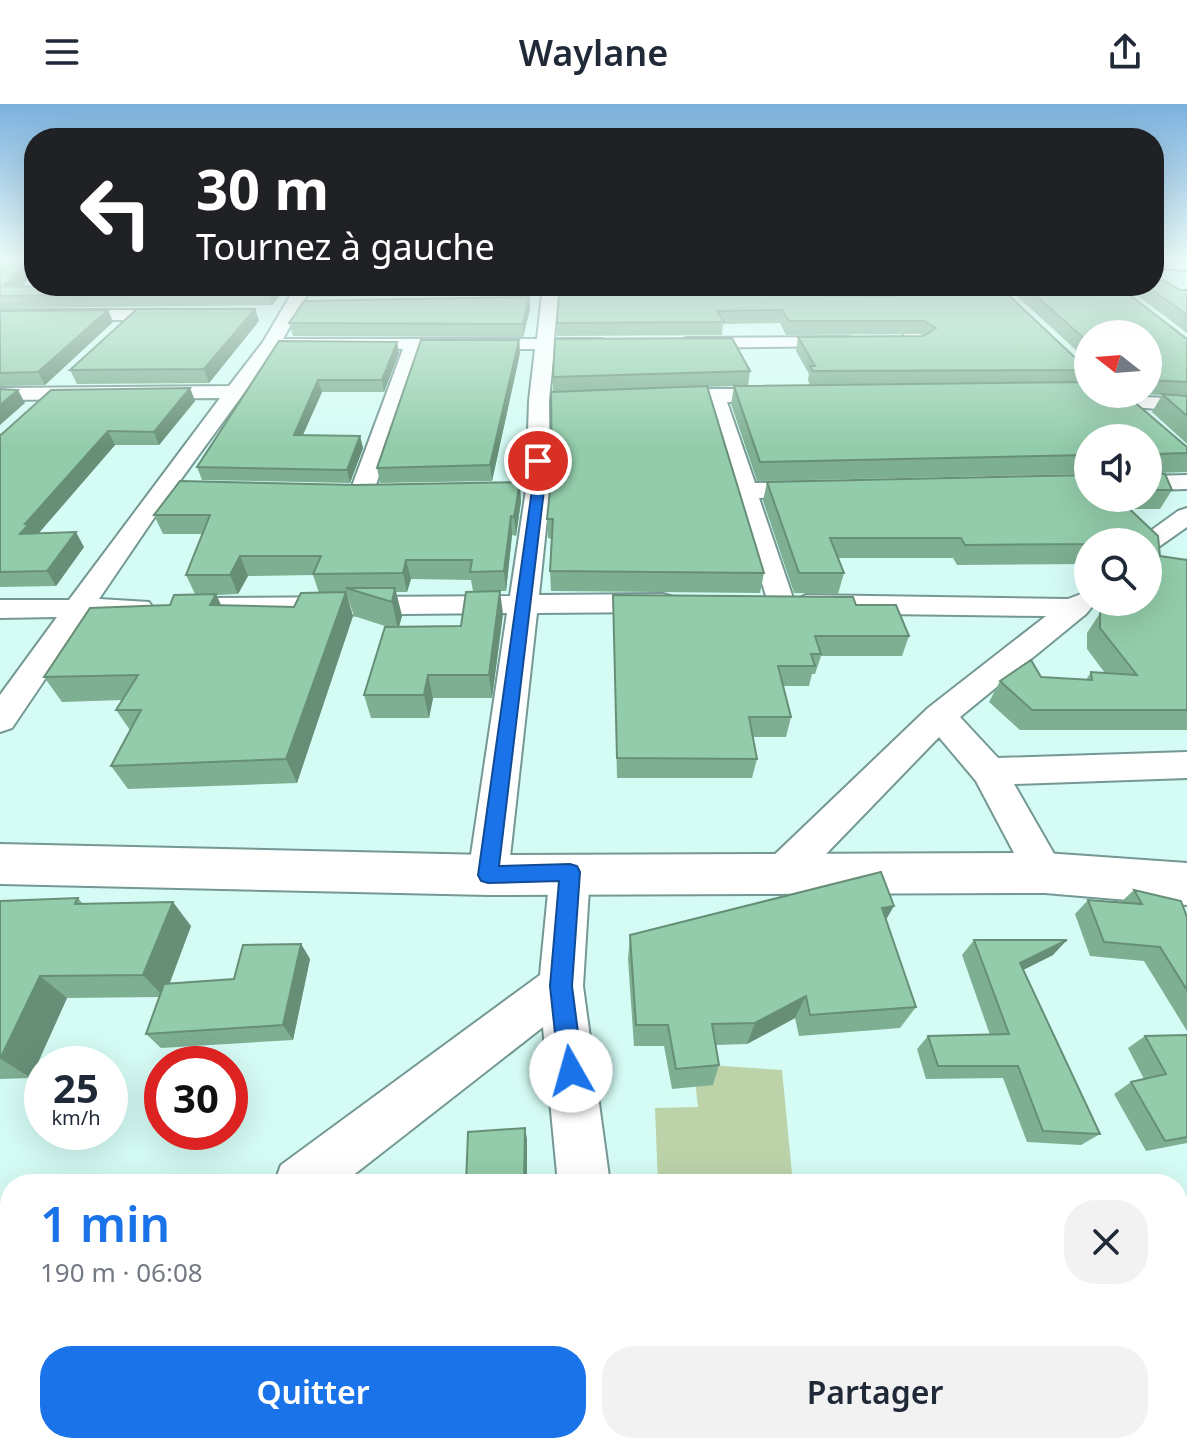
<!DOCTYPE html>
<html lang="fr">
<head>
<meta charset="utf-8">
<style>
  :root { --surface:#fff; --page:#f2f2f3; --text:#1f2937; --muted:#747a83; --accent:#1a73e8 }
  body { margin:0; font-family:"Noto Sans",sans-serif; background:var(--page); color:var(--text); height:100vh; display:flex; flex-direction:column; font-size:30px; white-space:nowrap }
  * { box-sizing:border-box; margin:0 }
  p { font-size:26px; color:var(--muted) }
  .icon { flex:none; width:44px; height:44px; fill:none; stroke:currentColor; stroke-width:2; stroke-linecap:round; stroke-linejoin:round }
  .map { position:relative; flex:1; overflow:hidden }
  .panel { position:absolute; left:0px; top:1070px; width:1188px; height:280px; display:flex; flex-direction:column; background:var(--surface); border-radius:32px 32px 0 0; box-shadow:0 8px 32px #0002 }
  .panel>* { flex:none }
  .banner { position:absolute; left:24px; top:24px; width:1140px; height:168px; border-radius:32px; box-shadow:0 8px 32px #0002; background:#202124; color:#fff; overflow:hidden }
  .needle { width:52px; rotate:287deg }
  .tools { position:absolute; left:1074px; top:216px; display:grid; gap:16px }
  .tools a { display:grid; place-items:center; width:88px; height:88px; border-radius:50%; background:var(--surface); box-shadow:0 8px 32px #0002; font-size:40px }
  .speed { position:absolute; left:24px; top:942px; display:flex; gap:16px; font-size:40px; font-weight:700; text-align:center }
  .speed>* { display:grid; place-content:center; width:104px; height:104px; border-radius:50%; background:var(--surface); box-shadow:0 8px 32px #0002; line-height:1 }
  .speed small { font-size:20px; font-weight:400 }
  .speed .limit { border:12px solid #d22; background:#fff; color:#111 }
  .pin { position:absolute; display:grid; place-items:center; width:68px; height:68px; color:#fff; margin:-34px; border:4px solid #fff; border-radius:50%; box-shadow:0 2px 8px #0007 }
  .me { position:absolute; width:88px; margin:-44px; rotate:353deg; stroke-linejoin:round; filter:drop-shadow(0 0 6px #0008) }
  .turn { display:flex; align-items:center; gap:28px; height:168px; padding:0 40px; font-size:36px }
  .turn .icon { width:104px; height:104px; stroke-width:2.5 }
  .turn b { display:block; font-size:56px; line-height:68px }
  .round { display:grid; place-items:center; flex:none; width:84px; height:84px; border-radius:32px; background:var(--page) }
  .summary { display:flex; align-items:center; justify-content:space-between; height:136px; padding:0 40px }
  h1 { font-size:48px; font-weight:600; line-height:60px; color:var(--accent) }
  .cta { display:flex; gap:16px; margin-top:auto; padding:16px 40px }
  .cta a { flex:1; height:92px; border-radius:32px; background:var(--accent); color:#fff; font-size:32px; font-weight:600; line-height:92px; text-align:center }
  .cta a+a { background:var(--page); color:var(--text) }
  header { display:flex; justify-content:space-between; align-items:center; height:104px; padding:0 40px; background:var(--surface); font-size:36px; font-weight:600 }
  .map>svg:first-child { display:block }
  .green { fill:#bcd3aa }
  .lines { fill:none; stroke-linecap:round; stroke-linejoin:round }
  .minor-casing { stroke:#749893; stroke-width:4 }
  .tertiary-casing { stroke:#749893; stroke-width:4 }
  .primary-casing { stroke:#749893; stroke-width:4 }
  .minor { fill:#fff; fill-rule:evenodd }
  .tertiary { fill:#fff; fill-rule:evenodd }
  .primary { fill:#fff; fill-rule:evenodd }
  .wall { fill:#7eaf92; fill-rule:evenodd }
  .shaded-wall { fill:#678f77 }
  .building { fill:#93ccaa; stroke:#678f77; stroke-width:2 }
  .route { fill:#1a73e8; stroke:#114b97; stroke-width:2 }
</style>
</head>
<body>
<header><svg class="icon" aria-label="menu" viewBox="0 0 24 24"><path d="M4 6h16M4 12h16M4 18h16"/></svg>Waylane<svg class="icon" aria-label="share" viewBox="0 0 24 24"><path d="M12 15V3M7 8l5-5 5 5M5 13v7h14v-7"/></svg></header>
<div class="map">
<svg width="1187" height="1350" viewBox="0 0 1187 1350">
  <rect width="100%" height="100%" fill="#d4fbf4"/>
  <path class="green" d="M 693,960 L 782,966 L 793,1080 L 658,1080 L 655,1004 L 698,1003 Z"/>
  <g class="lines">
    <defs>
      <path id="minor" d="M 296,182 L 312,182 L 283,235 L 537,235 L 543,182 L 559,182 L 554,235 L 602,235 L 611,240 L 602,245 L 554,245 L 549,297 L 550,386 L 539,491 L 663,490 L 673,493 L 677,499 L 673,505 L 663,508 L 537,509 L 508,771 L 502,783 L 488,788 L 474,783 L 468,771 L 507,509 L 210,512 L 200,509 L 196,503 L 200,497 L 210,494 L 510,492 L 526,386 L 529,297 L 535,245 L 421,245 L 373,390 L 370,395 L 352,395 L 349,390 L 403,245 L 276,245 L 171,389 L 99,495 L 149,498 L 153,504 L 149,510 L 87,513 L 12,624 L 0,628 L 0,591 L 57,513 L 0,514 L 0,496 L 69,496 L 220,294 L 0,296 L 0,284 L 229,282 L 263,238 Z
        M 869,182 L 885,182 L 951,269 L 954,273 L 951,277 L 937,277 Z
        M 0,206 L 179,206 L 187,211 L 179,216 L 0,216 Z
        M 846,233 L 852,234 L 855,238 L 852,242 L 686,244 L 677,239 L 686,234 Z
        M 715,285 L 782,285 L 792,291 L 782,297 L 727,298 L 755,379 L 814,378 L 823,380 L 826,385 L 823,390 L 814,392 L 759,394 L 794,497 L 806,491 L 1068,495 L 1081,490 L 1088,492 L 1088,498 L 1095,499 L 1086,510 L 960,613 L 998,654 L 1187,648 L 1187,674 L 1014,680 L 1065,769 L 1059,781 L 1045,786 L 1031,781 L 976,677 L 939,633 L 797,780 L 783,785 L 769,780 L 763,768 L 769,756 L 928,604 L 1046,512 L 806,509 L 796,506 L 793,502 L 780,508 L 770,505 L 707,298 L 662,299 L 652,293 L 662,287 Z
        M 1124,292 L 1187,295 L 1187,307 L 1117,302 L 1114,298 Z
        M 1187,371 L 1187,385 L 1148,386 L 1148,372 Z
        M 1187,404 L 1187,423 L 1157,444 L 1148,446 L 1148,438 L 1135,438 L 1178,407 Z
        M 570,751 L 584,756 L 590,768 L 583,882 L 610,1080 L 558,1080 L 543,923 L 342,1080 L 274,1080 L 281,1061 L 540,871 L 550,768 L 556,756 Z
        M 1187,1120 L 1187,1176 L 1178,1177 L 1178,1121 Z
        M 559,1340 L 623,1340 L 623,1350 L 559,1350 Z
        M 1049,1340 L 1113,1340 L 1116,1350 L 1052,1350 Z"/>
      <path id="tertiary" d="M 0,740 L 488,751 L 1045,749 L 1187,759 L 1187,801 L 1045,789 L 488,791 L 0,780 Z"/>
      <path id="primary" d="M 1154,154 L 1187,156 L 1187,166 L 1154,164 Z"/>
    </defs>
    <use href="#minor" class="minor-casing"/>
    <use href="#tertiary" class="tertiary-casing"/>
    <use href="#primary" class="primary-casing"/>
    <use href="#minor" class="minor"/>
    <use href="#tertiary" class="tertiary"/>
    <use href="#primary" class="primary"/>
  </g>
  <path class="wall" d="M 0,154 L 34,154 L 34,172 L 23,180 L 24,182 L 109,184 L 111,182 L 294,182 L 287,191 L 283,188 L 272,201 L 0,204 Z
    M 306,182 L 535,182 L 533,189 L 309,193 Z
    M 560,182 L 999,182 L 1088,266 L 1088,290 L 1187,343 L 1187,368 L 1157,369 L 1172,386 L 1160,405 L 1130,405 L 1160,452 L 1186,456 L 1187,453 L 1187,626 L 1020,626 L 989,598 L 1000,577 L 1041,573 L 1086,576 L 1091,568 L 1105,569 L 1087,545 L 1087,529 L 1100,509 L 1148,498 L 1148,438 L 1088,438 L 1088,460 L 957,461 L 953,454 L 838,454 L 844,469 L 838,490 L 794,489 L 763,397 L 767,378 L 1088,394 L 1148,394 L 1148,334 L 1088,334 L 1088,370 L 757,377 L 731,300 L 734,282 L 707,283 L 764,469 L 760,489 L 551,487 L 550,467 L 551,435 L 548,434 L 547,415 L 552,367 L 553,273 L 750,267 L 748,282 L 810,281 L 808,276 L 809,270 L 796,247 L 798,233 L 924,232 L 920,230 L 786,231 L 780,219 L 723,220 L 722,231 L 557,232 L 557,219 ZM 673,189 L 893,189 L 895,192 L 671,190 Z
    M 1006,182 L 1118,182 L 1187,235 L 1187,340 L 1152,308 L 1162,291 L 1141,290 L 1148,290 L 1148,230 L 1088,230 L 1088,257 Z
    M 1137,182 L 1154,182 L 1187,186 L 1187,229 L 1134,189 Z
    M 529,193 L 530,205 L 523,233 L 293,232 L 289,219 Z
    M 255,205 L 259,217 L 209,279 L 77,280 L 70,266 Z
    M 108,206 L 113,218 L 45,281 L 0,282 L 0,207 Z
    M 519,236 L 520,249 L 492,377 L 380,379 L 377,364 Z
    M 279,237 L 397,238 L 399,249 L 384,288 L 322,288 L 303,331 L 360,332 L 363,344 L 350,379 L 202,376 L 197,363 Z
    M 190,284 L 195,297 L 159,341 L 115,341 L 39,429 L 84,443 L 56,482 L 0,483 L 0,331 Z
    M 521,397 L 516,432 L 512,431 L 506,487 L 473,487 L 471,476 L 411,475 L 407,488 L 396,488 L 402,512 L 399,523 L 461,522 L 503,510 L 492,594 L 433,594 L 429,614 L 371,614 L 364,591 L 388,523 L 354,512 L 346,489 L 353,512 L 297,679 L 128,685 L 111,662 L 130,626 L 116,606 L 122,596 L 62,598 L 44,573 L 170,501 L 195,490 L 186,471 L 202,430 L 163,430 L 154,411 ZM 313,471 L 319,489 L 294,503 L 221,501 L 216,491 L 238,490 L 248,472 Z
    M 613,491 L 856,501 L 909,532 L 902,552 L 821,552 L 815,570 L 812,570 L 809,582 L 783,582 L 791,613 L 786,633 L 753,633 L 757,655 L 752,674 L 617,674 Z
    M 1134,786 L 1187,813 L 1187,927 L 1144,857 L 1090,852 L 1075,810 L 1088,796 L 1121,798 Z
    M 78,794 L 83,800 L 191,822 L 170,879 L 234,875 L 301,840 L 310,855 L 293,936 L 161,944 L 146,930 L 159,893 L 67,894 L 31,974 L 0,975 L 0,797 Z
    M 886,816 L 916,903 L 900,924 L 799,932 L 795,914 L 747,940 L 716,941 L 719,961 L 713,981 L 672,985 L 664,942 L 634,942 L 628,855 L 630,831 Z
    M 974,836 L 1053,851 L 1023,866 L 1100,1030 L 1081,1041 L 1027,1038 L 1003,974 L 926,975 L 917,945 L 928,932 L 990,931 L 962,851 Z
    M 1187,931 L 1187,1039 L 1146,1047 L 1114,990 L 1131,978 L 1144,975 L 1128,944 L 1145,932 Z
    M 1187,1197 L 1187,1246 L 1178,1227 L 1178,1199 Z
    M 754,1340 L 898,1340 L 900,1350 L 848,1350 L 847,1342 Z"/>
  <path class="shaded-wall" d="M 34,157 L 34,172 L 23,180 L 24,182 L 9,193 L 3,182 L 14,171 Z
    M 275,182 L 281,182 L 283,188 L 272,201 L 269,190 Z
    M 285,182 L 294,182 L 287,191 Z
    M 666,182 L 673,182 L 673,189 L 662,196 L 663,184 Z
    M 529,193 L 530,205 L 523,233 L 523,220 Z
    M 255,205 L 259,217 L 209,279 L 204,265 Z
    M 108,206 L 113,218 L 45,281 L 38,268 Z
    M 519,236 L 520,249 L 492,377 L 490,361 Z
    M 397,238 L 399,249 L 384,288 L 382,276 Z
    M 318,276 L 322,288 L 297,344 L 294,331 Z
    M 190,284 L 195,297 L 159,341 L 154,328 Z
    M 18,286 L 25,299 L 0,321 L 0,301 Z
    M 108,327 L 115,341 L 36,432 L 20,430 L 25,420 Z
    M 360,332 L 363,344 L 350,379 L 347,366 Z
    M 520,378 L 521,397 L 516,432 L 514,413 Z
    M 511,412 L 512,431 L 506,487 L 504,467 Z
    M 76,428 L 84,443 L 56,482 L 47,467 Z
    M 240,452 L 248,472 L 238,490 L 230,471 Z
    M 406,456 L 411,475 L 407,488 L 403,469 Z
    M 395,484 L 402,512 L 398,526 L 392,498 Z
    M 500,487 L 503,510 L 492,594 L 489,571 Z
    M 346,488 L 353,512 L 297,679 L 286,655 Z
    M 216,490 L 227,514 L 210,501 Z
    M 428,571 L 433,594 L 429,614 L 424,591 Z
    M 173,798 L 191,822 L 164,893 L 143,871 Z
    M 894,802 L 880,826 L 882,804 Z
    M 1067,836 L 1053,851 L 1007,874 L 1020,859 Z
    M 301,840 L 310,855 L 293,936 L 283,921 Z
    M 40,872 L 67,894 L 31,974 L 1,955 Z
    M 806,892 L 795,914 L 747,940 L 755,919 Z
    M 525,1024 L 527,1035 L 527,1080 L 524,1080 Z
    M 477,1340 L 487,1340 L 486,1350 L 477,1350 Z"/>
  <path class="building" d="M 0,154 L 34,154 L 34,157 L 14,171 L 18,171 L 3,182 L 109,184 L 111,182 L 275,182 L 269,190 L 0,192 Z
    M 1154,176 L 1163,176 L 1180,186 L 1187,186 L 1187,211 L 1147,182 L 1154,182 Z
    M 560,182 L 666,182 L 663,184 L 668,190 L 894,192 L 905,185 L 901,182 L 999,182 L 1085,263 L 1088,264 L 1088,266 L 813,267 L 810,262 L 815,262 L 798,233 L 924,232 L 936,224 L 924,217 L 789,217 L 782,206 L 717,207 L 724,218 L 557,219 Z
    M 1025,182 L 1118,182 L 1187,235 L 1187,278 L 1148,276 L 1148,230 L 1088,230 L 1088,238 Z
    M 529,193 L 523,220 L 289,219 L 304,197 Z
    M 137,205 L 255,205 L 204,265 L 70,266 Z
    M 108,206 L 38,268 L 0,269 L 0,207 Z
    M 732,234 L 750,267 L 553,273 L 555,235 Z
    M 421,236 L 519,236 L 490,361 L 377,364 Z
    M 279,237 L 397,238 L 382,276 L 318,276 L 294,331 L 360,332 L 347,366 L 197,363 Z
    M 1088,278 L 1088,290 L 1125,290 L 1187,343 L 1187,349 L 1156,350 L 1157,369 L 1165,370 L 1172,386 L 1148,386 L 1148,334 L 1088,334 L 1088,351 L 760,358 L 734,282 Z
    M 707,282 L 764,469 L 550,467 L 553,415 L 547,415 L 552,367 L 551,288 Z
    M 190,284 L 154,328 L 108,327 L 25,420 L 29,420 L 20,430 L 76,428 L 47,467 L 0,468 L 0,331 L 2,330 L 51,286 Z
    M 0,285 L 18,286 L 0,301 Z
    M 1162,290 L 1187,292 L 1187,312 Z
    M 1088,371 L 1088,394 L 1118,394 L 1158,432 L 1160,452 L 1187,456 L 1187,606 L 1032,606 L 1000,577 L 1031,556 L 1041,573 L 1092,576 L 1091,568 L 1137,571 L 1100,524 L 1100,509 L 1119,498 L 1148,498 L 1148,438 L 1088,438 L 1088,440 L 965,441 L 961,434 L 830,434 L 844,469 L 799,469 L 767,378 Z
    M 180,377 L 356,381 L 520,378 L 514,413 L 511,412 L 504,467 L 470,468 L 472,456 L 406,456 L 403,469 L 313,470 L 321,452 L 240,452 L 230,471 L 186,471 L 210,411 L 154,411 Z
    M 346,484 L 395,484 L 392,498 Z
    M 500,487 L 489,571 L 428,571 L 424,591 L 364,591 L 385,523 L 461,522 L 466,488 Z
    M 346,488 L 286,655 L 111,662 L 141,606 L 116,606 L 138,571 L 44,573 L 90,504 L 170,501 L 174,491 L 216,490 L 210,501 L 294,503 L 301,489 Z
    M 613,491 L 853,493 L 856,501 L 896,501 L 909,532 L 815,532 L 821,550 L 811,550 L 815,562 L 778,562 L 791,613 L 749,613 L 757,655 L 617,654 Z
    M 881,768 L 894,802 L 882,804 L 916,903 L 810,911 L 806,892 L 755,919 L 712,920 L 719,961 L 676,965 L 668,921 L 636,921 L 630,831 Z
    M 1134,786 L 1181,797 L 1187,813 L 1187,886 L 1160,843 L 1104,838 L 1088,796 L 1142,800 Z
    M 78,794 L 75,800 L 173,798 L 143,871 L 40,872 L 0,955 L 0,797 Z
    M 974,836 L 1067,836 L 1020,859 L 1100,1030 L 1043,1027 L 1018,962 L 938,962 L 928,932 L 1009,930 Z
    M 301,840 L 283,921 L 146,930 L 164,880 L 234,875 L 243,841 Z
    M 1187,931 L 1187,1033 L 1165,1037 L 1131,978 L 1166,970 L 1145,932 Z
    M 525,1024 L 524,1080 L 466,1080 L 468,1028 Z
    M 123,1340 L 477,1340 L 477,1350 L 120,1350 Z
    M 761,1340 L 898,1340 L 900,1350 L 861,1350 L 860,1342 Z"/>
  <linearGradient id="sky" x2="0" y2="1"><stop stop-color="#7bb1de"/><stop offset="0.45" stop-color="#ecfdfa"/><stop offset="1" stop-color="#ecfdfa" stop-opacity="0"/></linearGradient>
  <rect width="1187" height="343" fill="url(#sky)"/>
  <path class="route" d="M 538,353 L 544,357 L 544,386 L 499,762 L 570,760 L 577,762 L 580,768 L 572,882 L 583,967 L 580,975 L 571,979 L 562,975 L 559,967 L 550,882 L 559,777 L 488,779 L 481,777 L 478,771 L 532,386 L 532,357 Z"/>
</svg>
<div class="tools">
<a><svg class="needle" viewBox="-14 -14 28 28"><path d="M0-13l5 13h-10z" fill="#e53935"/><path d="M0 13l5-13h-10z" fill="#747a83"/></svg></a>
<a><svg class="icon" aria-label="sound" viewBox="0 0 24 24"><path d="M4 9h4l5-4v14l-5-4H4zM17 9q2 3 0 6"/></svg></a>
<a><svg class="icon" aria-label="search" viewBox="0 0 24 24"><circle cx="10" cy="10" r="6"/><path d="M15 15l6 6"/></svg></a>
</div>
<div class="speed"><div>25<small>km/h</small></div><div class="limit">30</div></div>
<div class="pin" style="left:538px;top:357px;background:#d93025"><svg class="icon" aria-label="arrive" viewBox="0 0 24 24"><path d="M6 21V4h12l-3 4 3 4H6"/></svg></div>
<svg class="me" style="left:571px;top:967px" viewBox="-20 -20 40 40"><circle r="19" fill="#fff"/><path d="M0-13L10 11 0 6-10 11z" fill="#1a73e8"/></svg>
<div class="banner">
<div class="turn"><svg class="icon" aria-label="left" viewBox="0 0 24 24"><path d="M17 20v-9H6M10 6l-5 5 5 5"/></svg><div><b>30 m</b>Tournez à gauche</div></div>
</div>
<section class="panel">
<div class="summary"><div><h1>1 min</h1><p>190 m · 06:08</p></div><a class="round"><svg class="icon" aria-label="close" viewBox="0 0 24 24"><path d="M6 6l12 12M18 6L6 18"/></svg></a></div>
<div class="cta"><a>Quitter</a><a>Partager</a></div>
</section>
</div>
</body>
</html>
